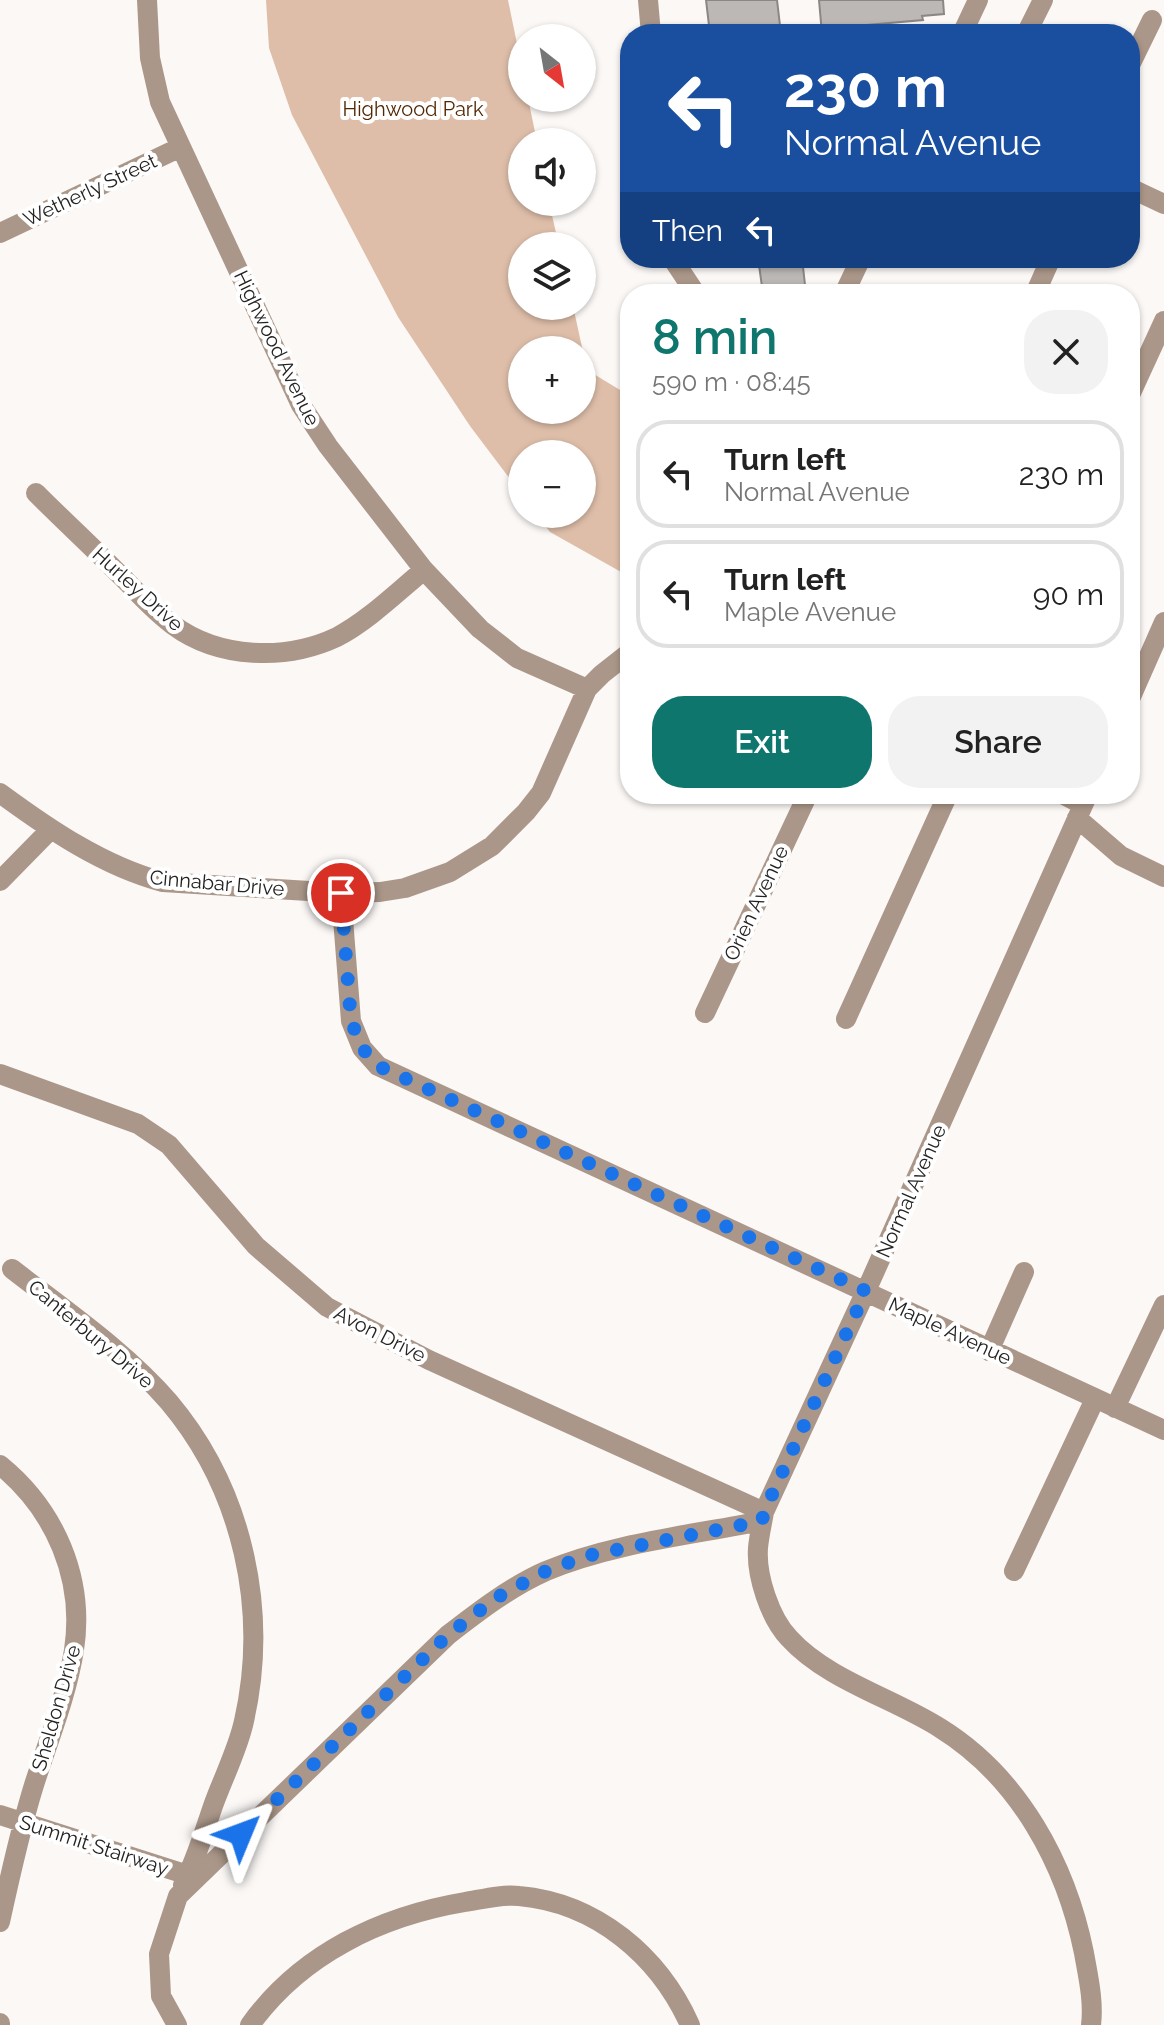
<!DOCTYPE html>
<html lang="en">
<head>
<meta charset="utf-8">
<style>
  :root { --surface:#fff; --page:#f2f2f2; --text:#222; --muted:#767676; --line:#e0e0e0; --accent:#0f766e }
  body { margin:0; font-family:Raleway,sans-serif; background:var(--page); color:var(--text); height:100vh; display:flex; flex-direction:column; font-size:30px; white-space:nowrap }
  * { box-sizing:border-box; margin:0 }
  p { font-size:26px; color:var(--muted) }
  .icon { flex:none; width:44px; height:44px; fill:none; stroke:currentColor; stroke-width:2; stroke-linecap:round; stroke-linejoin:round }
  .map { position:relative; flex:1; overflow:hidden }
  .side { position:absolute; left:620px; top:284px; width:520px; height:520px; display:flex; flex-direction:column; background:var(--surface); border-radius:32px; box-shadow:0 2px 6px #0004 }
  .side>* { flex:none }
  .guide { position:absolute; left:620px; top:24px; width:520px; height:244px; border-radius:32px; box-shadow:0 2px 6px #0004; background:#1a4fa0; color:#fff; overflow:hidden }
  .needle { width:52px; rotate:149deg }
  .tools { position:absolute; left:508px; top:24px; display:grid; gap:16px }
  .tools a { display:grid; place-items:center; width:88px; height:88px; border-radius:50%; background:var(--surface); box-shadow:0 2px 6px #0004; font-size:40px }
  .pin { position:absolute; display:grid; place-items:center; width:68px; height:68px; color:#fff; margin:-34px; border:4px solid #fff; border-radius:50%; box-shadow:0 2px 8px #0007 }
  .me { position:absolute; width:88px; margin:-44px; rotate:46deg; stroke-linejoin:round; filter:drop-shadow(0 0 6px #0008) }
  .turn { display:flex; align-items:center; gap:28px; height:168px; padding:0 32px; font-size:36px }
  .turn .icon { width:104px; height:104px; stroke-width:2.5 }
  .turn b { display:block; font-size:56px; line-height:68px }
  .then { display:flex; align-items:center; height:76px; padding:0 32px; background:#0003; gap:16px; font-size:30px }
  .round { display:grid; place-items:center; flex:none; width:84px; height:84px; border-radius:32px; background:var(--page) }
  .headline { display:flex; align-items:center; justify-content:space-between; height:136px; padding:0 32px }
  h1 { font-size:48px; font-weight:600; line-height:60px; color:var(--accent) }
  .button { display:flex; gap:16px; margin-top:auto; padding:16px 32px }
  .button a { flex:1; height:92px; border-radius:32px; background:var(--accent); color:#fff; font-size:32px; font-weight:600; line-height:92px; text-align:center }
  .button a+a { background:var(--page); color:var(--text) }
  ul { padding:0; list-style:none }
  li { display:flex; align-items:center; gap:24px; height:108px; margin:0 16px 12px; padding:0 16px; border:4px solid var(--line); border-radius:32px }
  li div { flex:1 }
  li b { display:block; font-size:30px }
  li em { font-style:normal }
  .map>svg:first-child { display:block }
  .green { fill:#debea9; fill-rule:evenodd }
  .building { fill:#bbb8b6; stroke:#8a8785; stroke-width:2 }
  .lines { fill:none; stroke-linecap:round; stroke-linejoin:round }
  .minor { stroke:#ab9789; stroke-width:20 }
  .route { stroke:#1a73e8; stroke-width:14; stroke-dasharray:0 25.2 }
  .labels { text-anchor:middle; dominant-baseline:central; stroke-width:8; stroke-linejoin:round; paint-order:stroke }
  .park-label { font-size:20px; fill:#522702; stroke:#fff }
  .street-label { font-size:20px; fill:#242322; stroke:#fff }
</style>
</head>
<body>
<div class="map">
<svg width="1164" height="2025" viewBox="0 0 1164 2025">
  <rect width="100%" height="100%" fill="#fbf8f6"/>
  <path class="green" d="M 266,0 L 508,0 L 522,68 L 522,98 L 528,98 L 537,142 L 522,142 L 522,202 L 549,202 L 559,246 L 522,246 L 522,306 L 573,306 L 587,370 L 630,396 L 630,577 L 550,532 L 536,514 L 582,514 L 582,454 L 522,454 L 522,495 L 470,426 L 398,317 L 292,115 L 269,48 ZM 522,350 L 582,350 L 582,410 L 522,410 Z"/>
  <path class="building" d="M 706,0 L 777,0 L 781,34 L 710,34 Z
    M 819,0 L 943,0 L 944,14 L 922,16 L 923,20 L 856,26 L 857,34 L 822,34 Z
    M 758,258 L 802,258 L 806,294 L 763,294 Z"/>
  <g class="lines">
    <path class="minor" d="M 147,0 L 150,58 L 160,102 L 301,405 L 328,446 L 424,570 L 480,629 L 517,658 L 587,689
      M 648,0 L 651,34
      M 962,34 L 978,0
      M 1026,34 L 1043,0
      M 1130,65 L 1152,20
      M 1130,188 L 1164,204
      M 0,233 L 181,147
      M 672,258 L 696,294
      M 844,294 L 861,258
      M 1035,294 L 1051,258
      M 1130,395 L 1164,321
      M 36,493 C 62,519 89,544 115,570 C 134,588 152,610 173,625 C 219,659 286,661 337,637 C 369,620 396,593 424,570
      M 1130,699 L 1164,622
      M 0,793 C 49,829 103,866 163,882 L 341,893 L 380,892 L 405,888 L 450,872 L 492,846 L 526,812 L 541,793 L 587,689 L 602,674 L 630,652
      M 1062,794 L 1083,805
      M 1088,794 L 866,1291 L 764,1512 C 762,1524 759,1536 758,1548 C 756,1576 770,1618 789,1638 C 827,1680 893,1698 940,1728 C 1019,1777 1066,1864 1084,1953 C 1088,1976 1094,2001 1091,2025
      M 1077,818 L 1121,856 L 1164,877
      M 0,881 L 50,830
      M 341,893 L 351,1021 L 362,1048 L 378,1066 L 1164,1430
      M 705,1013 L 808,794
      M 846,1019 L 948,794
      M 0,1074 L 138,1124 L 169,1145 L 256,1246 L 327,1307 L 429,1360 L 764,1512
      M 12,1269 C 66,1311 125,1351 169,1402 C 243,1490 269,1610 244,1721 C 238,1749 223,1778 213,1806 C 204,1832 196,1860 183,1885
      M 989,1351 L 1024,1272
      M 1115,1408 L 1164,1305
      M 0,1465 C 55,1510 85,1578 74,1650 C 67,1695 48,1741 34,1785 C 20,1830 10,1876 0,1922
      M 1014,1571 L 1095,1399
      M 0,1815 L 188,1875
      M 0,2023 L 0,2025
      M 177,2025 L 161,1996 L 159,1954 L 178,1896 L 448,1635 C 479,1611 510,1587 546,1571 C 613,1543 692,1535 762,1521
      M 250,2025 C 301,1954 381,1916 465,1902 C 483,1899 502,1894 519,1896 C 597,1903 659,1956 690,2025"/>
  </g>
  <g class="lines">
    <path class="route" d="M 241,1834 L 448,1635 L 496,1598 L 544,1572 L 586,1556 L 762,1521 L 764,1512 L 866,1291 L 378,1066 L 362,1048 L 351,1021 L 341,893"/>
  </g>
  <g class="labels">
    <g class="park-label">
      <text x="413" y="109">Highwood Park</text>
    </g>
    <g class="street-label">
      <text transform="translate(90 190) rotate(-25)">Wetherly Street</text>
      <text transform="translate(277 348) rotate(64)">Highwood Avenue</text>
      <text transform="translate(138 589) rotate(42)">Hurley Drive</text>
      <text transform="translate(217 883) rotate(5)">Cinnabar Drive</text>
      <text transform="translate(756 903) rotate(-65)">Orien Avenue</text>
      <text transform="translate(911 1191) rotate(-66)">Normal Avenue</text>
      <text transform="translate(950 1331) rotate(25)">Maple Avenue</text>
      <text transform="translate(91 1334) rotate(40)">Canterbury Drive</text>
      <text transform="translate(380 1334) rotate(27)">Avon Drive</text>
      <text transform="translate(56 1708) rotate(-74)">Sheldon Drive</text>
      <text transform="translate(94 1845) rotate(18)">Summit Stairway</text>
    </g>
  </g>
</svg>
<div class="tools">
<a><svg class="needle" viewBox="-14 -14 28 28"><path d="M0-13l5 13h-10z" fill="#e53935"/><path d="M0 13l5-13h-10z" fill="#767676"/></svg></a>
<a><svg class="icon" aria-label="sound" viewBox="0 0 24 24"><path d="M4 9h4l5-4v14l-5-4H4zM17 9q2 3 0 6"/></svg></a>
<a><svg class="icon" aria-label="layers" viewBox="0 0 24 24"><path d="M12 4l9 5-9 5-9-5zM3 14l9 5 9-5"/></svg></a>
<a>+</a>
<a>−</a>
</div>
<div class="pin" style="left:341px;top:893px;background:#d93025"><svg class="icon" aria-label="arrive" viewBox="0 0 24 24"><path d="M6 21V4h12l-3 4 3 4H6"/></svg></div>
<svg class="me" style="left:241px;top:1834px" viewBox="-20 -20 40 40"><path d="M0-17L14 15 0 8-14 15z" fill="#1a73e8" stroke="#fff" stroke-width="4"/></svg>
<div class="guide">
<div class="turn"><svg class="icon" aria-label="left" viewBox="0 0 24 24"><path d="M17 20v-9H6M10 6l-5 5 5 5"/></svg><div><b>230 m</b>Normal Avenue</div></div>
<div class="then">Then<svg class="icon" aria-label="left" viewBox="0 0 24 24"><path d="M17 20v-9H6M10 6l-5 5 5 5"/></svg></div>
</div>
<section class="side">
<div class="headline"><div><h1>8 min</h1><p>590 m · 08:45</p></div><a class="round"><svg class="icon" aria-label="close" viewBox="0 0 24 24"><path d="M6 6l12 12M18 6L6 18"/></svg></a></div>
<ul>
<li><svg class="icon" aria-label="left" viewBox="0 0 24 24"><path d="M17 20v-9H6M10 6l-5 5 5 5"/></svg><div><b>Turn left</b><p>Normal Avenue</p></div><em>230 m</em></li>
<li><svg class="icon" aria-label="left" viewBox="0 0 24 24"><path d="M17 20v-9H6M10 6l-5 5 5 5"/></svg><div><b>Turn left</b><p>Maple Avenue</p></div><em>90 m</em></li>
</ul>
<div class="button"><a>Exit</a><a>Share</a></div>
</section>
</div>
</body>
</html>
